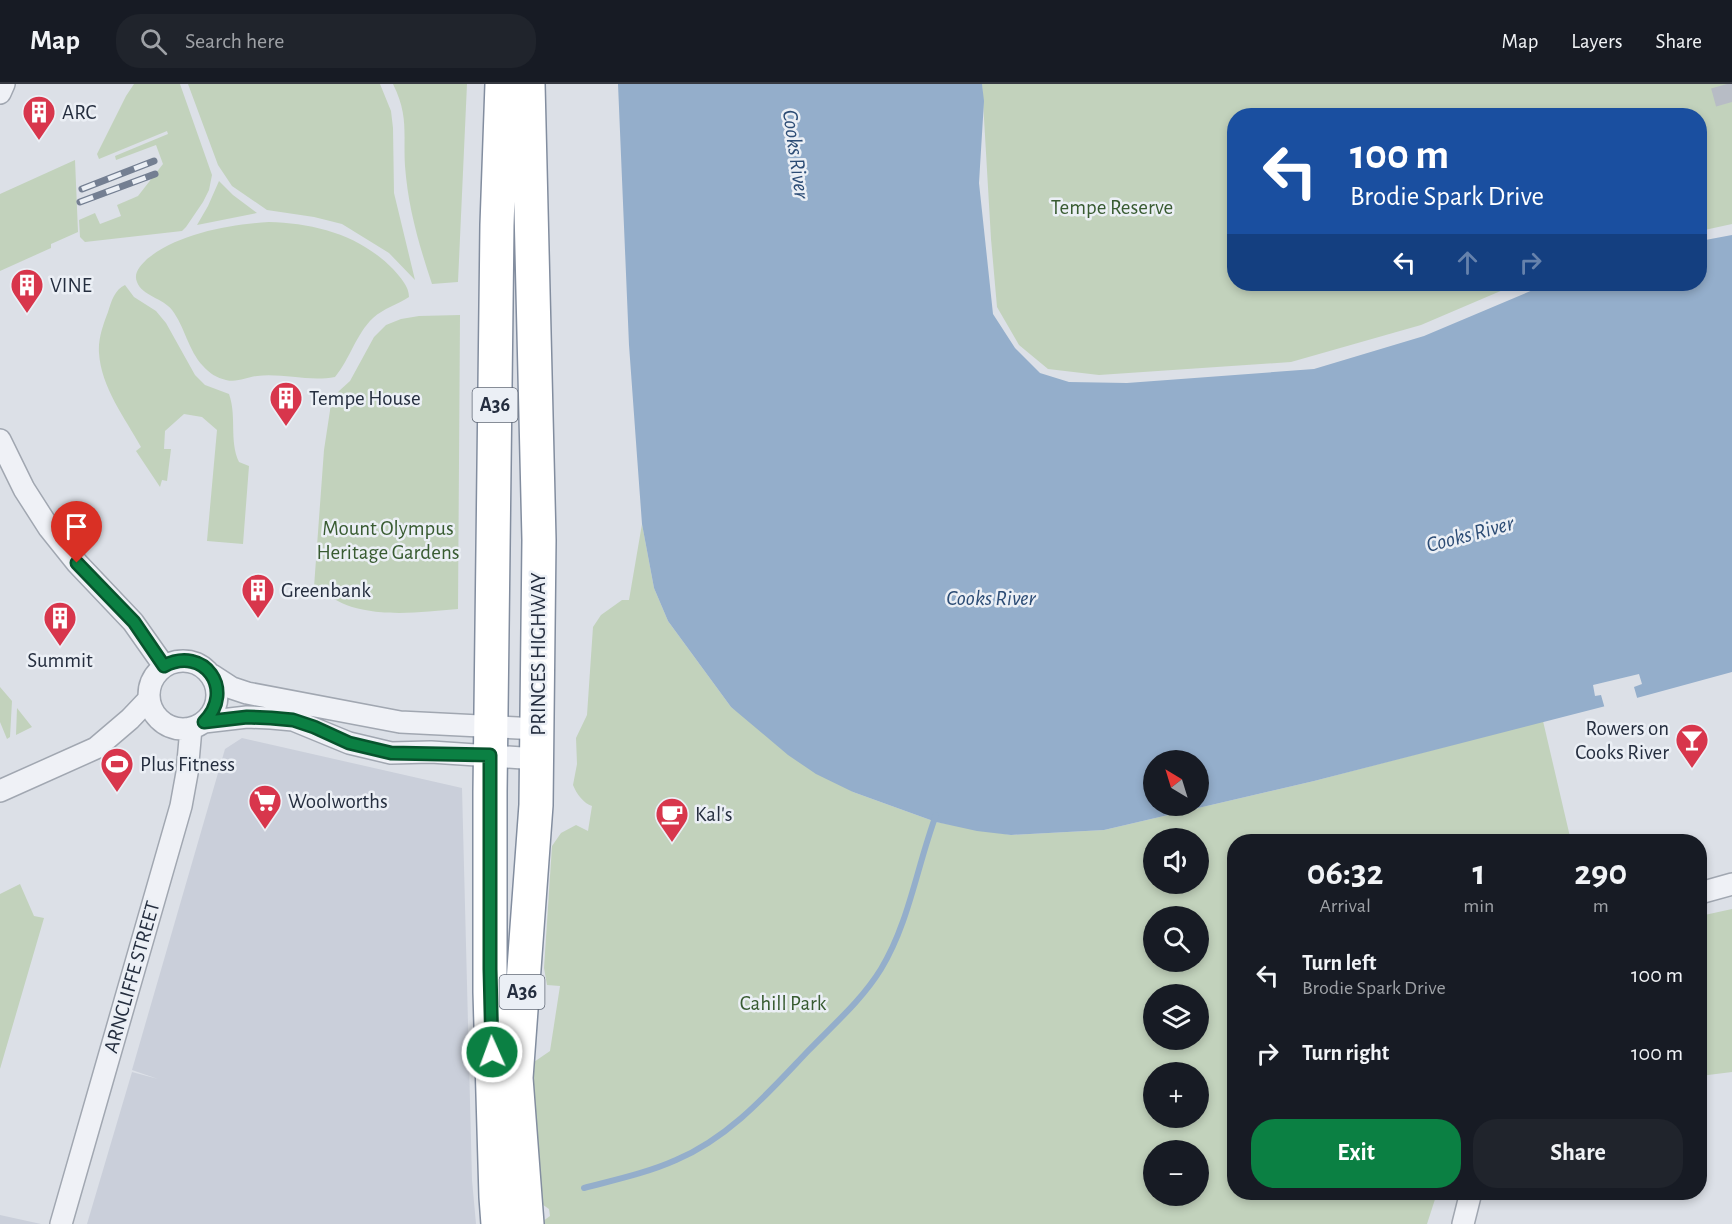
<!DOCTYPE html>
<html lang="en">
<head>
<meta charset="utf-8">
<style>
  :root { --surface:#171b24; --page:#20242c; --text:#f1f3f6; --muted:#9ea1a6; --line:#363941; --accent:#0b8043 }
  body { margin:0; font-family:"Alegreya Sans",sans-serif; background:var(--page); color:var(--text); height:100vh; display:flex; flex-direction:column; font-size:22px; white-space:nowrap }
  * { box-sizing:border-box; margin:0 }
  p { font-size:20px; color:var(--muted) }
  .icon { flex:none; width:33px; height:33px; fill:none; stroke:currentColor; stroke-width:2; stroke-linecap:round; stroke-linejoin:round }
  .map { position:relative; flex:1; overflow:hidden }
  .details { position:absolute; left:1227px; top:750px; width:480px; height:366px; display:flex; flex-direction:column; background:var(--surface); border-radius:24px; box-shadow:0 3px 9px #0003 }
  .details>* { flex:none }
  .banner { position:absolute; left:1227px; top:24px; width:480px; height:183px; border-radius:24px; box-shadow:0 3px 9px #0003; background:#1a4fa0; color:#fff; overflow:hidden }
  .needle { width:39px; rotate:322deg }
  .fabs { position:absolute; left:1143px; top:666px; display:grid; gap:12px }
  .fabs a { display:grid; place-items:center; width:66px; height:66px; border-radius:50%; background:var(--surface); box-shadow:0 3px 9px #0003; font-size:30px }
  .pin { position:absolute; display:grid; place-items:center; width:51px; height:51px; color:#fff; margin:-62px -26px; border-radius:50% 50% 50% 0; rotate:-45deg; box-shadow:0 0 6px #0007 }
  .pin .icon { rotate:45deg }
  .me { position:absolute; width:66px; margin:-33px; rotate:358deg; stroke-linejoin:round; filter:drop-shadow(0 0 4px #0008) }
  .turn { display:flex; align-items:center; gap:21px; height:126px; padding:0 24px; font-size:27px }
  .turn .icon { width:78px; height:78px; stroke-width:2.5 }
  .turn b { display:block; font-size:42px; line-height:51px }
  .lanes { display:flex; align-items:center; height:57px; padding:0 24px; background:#0003; justify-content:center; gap:30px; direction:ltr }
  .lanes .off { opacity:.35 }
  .eta { display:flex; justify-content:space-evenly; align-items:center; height:102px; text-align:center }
  .eta b { font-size:36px; font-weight:600; line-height:42px }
  .cta { display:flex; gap:12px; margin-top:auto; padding:12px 24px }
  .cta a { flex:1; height:69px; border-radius:24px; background:var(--accent); color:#fff; font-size:24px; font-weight:600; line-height:69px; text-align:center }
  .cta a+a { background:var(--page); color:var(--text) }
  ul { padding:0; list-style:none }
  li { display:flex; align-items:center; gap:18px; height:78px; padding:0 24px }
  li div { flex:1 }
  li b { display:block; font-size:22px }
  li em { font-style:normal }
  header { display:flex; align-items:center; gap:36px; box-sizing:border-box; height:84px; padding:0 30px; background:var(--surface); border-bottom:2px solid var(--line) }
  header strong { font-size:28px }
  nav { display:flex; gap:33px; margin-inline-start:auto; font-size:21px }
  .search { width:420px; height:54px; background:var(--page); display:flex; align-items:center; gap:15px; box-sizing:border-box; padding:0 21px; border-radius:24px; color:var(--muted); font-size:22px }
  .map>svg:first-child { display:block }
  .built { fill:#cacfda }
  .green { fill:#c2d2bc; fill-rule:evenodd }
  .water { fill:#94aecb; fill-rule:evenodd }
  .pier { fill:#dce0e7 }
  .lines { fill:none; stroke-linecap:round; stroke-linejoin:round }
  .stream { stroke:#94aecb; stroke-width:6 }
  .highway-tunnel { stroke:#b7bcc5; stroke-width:33; stroke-dasharray:33 16; stroke-linecap:butt }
  .street-casing { stroke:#a1a7b1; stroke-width:24 }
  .highway-casing { stroke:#828d9f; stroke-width:36 }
  .street { stroke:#eff1f6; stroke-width:21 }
  .highway { stroke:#fff; stroke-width:33 }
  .rail-casing { stroke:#747f92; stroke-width:7 }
  .rail { stroke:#ebeff5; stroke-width:4.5; stroke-dasharray:14; stroke-linecap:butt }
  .route-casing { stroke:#07532c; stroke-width:15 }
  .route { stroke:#0b8043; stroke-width:10 }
  .labels { text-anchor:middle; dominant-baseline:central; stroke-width:5; stroke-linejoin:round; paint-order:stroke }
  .shield { fill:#ebeff5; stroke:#606876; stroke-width:1.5 }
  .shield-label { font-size:20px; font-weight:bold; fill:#252e3f }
  .poi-label { font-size:21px; fill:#252e3f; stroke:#ebeff5; text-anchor:start }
  .park-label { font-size:21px; fill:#385b31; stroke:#ebeff5 }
  .street-label { font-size:21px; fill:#252e3f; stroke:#ebeff5 }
  .water-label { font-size:22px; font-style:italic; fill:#2c4c75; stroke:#ebeff5 }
</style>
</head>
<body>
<header>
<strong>Map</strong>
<div class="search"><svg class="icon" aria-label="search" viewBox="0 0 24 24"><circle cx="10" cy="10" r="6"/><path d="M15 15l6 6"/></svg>Search here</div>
<nav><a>Map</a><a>Layers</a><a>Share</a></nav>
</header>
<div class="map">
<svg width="1732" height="1140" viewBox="0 0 1732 1140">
  <rect width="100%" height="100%" fill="#dce0e7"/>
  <path class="built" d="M 242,654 L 462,704 L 472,1096 L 476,1140 L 87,1140 L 132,988 L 158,995 L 132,986 L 225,665 Z
    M 0,1131 L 41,1140 L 0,1140 Z"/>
  <path class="green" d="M 134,0 L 180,0 L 212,91 L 209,106 L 203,118 L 186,143 L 182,147 L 85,158 L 80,153 L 79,136 L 95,129 L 100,140 L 121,132 L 117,121 L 138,112 L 163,80 L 156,61 L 116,76 L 115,72 L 168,50 L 167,47 L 99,75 L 97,70 L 126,12 Z
    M 188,0 L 380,0 L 391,27 L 393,44 L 394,109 L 415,196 L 389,169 L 342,140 L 314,133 L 267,126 L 232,102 L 218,81 Z
    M 393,0 L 467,0 L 458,198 L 432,200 C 419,161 408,123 405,82 C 403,49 409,32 393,0 Z
    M 982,0 L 1732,0 L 1732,140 L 1700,147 L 1700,32 L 1234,32 L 1234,200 L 1517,200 L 1421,241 L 1291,278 L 1099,291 L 1048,285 L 1019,261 L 997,223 L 991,155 Z
    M 75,76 L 78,148 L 51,160 L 51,164 L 0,187 L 0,110 Z
    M 219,97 L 233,111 L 257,129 L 197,141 L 208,122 Z
    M 269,138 C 314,139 360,151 393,185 C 400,193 409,202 409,213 C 397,221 384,224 373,234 C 356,250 350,275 335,293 C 309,298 283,289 257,292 C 247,293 237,299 226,296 C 217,294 209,289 203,282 C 188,266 185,243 172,226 C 163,214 142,212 137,198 C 133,189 141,181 147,175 C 180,149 228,141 269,138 Z
    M 125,201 L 134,213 L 156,227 L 166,239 L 195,291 L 205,301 L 229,310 C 237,332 229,357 239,378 L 249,382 L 243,460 L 207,457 L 217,346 L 202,333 L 184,330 L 165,347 L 164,365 L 171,365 L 167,397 L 162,396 L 160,403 L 136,367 L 141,363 C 125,334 101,303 99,269 C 98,255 103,241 108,228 C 111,218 115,205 125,201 Z
    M 460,231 L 458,525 C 423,528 387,533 352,523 C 339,519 326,510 314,503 L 324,366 L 331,320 L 339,307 L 350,297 L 374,253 L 386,241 L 401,235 L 419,232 Z
    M 642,440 L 654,504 L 668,537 L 731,623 L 853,708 L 936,738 L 1011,751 L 1104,746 L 1314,697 L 1543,637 L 1571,757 L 1234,758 L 1234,1108 L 1437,1109 L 1427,1140 L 539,1140 L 550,1132 L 549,1125 L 536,1116 L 531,980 L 550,967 L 560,902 L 547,901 L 544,884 L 552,762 L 561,749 L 576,741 L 588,747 L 592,722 C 584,720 576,709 573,701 L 577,680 L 576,654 L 587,631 L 593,543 L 601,531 L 622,516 L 629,516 ZM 1154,754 L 1198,754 L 1198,800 L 1154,800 ZM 1154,832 L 1198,832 L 1198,878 L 1154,878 ZM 1154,910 L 1198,910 L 1198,956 L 1154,956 ZM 1154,988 L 1198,988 L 1198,1034 L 1154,1034 ZM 1154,1066 L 1198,1066 L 1198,1112 L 1154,1112 Z
    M 0,603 L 12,617 L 10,653 L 7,655 L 0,638 Z
    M 17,624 L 32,643 L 16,651 Z
    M 20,800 L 34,832 L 44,834 L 0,985 L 0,810 Z
    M 1732,825 L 1732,988 L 1700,992 L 1700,832 Z"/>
  <path class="water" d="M 618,0 L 982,0 L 984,17 L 979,99 L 993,230 L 1015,264 L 1040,289 L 1069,298 L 1127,299 L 1314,285 L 1424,252 L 1547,200 L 1700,200 L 1700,157 L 1732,151 L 1732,588 L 1633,615 L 1314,697 L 1104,746 L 1011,751 L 977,747 L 936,738 L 853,708 L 816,690 L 788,671 L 731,623 L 668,537 L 654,504 L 642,440 L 637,372 L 629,261 ZM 1154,676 L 1198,676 L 1198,722 L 1154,722 Z"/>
  <path class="pier" d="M 1639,590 L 1642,600 L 1634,603 L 1638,617 L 1605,625 L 1601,611 L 1595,612 L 1593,601 Z"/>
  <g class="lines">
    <path class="stream" d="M 584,1104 C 614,1096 647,1089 676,1076 C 730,1053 768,1009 808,967 C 833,941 862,916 881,885 C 909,839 917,782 936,731"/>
    <path class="highway-tunnel" d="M 1727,0 L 1732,18"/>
    <defs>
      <path id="street" d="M 0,9 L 4,0
        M 0,356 L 24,405 L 49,444 L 77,479 L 133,538 L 164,582
        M149 611a34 34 0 1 1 68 0a34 34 0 1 1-68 0Z
        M 212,591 L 232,604 L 247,609 L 400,638 L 538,645
        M 204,638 L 247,633 L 271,634 L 293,636 L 349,659 L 391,669 L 431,668 L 537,675
        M 0,707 L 96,664 L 130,635 L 149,615
        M 1700,809 L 1732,800
        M 61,1140 L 181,722 L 187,689 L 191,644
        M 1463,1140 L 1471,1108"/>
      <path id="highway" d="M 498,1140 L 496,1113 L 490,908 L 490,708 L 497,141 L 502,0
        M 527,1140 L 516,994 L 536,721 L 539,456 L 528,0"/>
    </defs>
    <use href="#street" class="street-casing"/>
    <use href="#highway" class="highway-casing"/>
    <use href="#street" class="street"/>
    <use href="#highway" class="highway"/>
    <defs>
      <path id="rail" d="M 82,105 L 154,77
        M 80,118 L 155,90"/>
    </defs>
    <use href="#rail" class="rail-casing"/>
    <use href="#rail" class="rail"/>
  </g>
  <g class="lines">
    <defs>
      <path id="route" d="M 77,479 L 134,538 L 164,582 C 204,561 236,606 204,638 L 247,633 L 271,634 L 293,636 L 314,643 L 349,659 L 391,669 L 490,671 L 490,885 L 492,968"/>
    </defs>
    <use href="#route" class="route-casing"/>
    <use href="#route" class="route"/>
  </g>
  <defs>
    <symbol id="building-pin" viewBox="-11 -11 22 30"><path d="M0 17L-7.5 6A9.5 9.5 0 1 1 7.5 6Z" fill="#d8364c" stroke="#ebeff5"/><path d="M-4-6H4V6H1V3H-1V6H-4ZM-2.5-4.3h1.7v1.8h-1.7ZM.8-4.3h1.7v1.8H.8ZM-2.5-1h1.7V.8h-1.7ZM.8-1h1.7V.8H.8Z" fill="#fff"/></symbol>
    <symbol id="bar-pin" viewBox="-11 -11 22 30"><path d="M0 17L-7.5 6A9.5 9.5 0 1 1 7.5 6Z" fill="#d8364c" stroke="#ebeff5"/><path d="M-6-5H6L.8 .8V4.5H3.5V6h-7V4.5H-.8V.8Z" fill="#fff"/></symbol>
    <symbol id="stadium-pin" viewBox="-11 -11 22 30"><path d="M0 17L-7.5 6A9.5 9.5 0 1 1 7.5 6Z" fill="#d8364c" stroke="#ebeff5"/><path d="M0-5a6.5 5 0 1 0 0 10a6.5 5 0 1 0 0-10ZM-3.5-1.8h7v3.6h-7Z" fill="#fff"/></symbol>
    <symbol id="supermarket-pin" viewBox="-11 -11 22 30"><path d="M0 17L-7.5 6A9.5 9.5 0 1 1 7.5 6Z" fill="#d8364c" stroke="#ebeff5"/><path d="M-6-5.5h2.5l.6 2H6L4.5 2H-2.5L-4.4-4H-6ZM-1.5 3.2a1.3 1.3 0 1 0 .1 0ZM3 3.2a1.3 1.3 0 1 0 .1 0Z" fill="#fff"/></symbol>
    <symbol id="cafe-pin" viewBox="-11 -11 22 30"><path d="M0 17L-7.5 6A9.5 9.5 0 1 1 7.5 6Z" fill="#d8364c" stroke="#ebeff5"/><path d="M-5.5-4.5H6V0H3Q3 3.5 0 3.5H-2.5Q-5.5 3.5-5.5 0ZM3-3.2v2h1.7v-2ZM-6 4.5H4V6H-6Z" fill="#fff"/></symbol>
  </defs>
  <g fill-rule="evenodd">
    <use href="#building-pin" x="20" y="9" width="38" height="52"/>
    <use href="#building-pin" x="8" y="182" width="38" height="52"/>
    <use href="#building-pin" x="267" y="295" width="38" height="52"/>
    <use href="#building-pin" x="239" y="487" width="38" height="52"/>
    <use href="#building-pin" x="41" y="515" width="38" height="52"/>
    <use href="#bar-pin" x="1673" y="637" width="38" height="52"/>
    <use href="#stadium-pin" x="98" y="661" width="38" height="52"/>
    <use href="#supermarket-pin" x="246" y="698" width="38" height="52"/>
    <use href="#cafe-pin" x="653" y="711" width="38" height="52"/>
  </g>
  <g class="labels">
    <g class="shield">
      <rect x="472.5" y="304" width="45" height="34" rx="4.5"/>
      <rect x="499.5" y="891" width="45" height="34" rx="4.5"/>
    </g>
    <g class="shield-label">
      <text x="495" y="321">A36</text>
      <text x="522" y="908">A36</text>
    </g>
    <g class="poi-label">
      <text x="62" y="28">ARC</text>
      <text x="50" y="201">VINE</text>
      <text x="309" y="314">Tempe House</text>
      <text x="281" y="506">Greenbank</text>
      <text x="60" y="576" text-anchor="middle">Summit</text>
      <text x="1669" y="644" text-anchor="end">Rowers on<tspan x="1669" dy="24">Cooks River</tspan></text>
      <text x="140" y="680">Plus Fitness</text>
      <text x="288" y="717">Woolworths</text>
      <text x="695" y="730">Kal's</text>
    </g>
    <g class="park-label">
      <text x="1112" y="123">Tempe Reserve</text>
      <text x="388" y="444">Mount Olympus<tspan x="388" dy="24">Heritage Gardens</tspan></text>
      <text x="783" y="919">Cahill Park</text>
    </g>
    <g class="street-label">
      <text transform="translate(538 570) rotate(-90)">PRINCES HIGHWAY</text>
      <text transform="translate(132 893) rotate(-74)">ARNCLIFFE STREET</text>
    </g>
    <g class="water-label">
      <text transform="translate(796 70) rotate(82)">Cooks River</text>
      <text transform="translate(1470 450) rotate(-15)">Cooks River</text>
      <text x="991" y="514">Cooks River</text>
    </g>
  </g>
</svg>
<div class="fabs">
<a><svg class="needle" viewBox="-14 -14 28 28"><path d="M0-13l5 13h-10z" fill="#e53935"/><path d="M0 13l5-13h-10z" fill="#9ea1a6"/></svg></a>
<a><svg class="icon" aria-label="sound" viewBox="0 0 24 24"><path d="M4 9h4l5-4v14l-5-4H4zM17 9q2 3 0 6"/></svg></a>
<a><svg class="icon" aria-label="search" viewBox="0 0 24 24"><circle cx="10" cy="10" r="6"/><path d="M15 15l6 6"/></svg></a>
<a><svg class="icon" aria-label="layers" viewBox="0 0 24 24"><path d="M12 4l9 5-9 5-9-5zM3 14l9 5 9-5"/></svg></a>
<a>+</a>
<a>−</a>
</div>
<div class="pin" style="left:77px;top:479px;background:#d93025"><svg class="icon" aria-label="arrive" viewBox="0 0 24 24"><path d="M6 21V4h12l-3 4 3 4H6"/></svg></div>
<svg class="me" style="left:492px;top:968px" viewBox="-20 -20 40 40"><circle r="17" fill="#0b8043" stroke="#fff" stroke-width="3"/><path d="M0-11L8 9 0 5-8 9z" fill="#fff"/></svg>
<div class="banner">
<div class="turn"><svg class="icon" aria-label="left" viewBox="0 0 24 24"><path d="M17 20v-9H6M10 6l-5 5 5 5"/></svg><div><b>100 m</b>Brodie Spark Drive</div></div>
<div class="lanes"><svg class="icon" aria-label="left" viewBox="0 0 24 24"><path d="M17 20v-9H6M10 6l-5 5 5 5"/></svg><svg class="icon off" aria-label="ahead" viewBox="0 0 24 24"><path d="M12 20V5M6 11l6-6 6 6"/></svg><svg class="icon off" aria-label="right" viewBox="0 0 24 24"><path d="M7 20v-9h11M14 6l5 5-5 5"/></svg></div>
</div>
<section class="details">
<div class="eta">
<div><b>06:32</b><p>Arrival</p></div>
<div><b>1</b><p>min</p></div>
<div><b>290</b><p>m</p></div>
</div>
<ul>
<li><svg class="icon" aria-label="left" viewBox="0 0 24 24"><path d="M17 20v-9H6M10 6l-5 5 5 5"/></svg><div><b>Turn left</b><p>Brodie Spark Drive</p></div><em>100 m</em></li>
<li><svg class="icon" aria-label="right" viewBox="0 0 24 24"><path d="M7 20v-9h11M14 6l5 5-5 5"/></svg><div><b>Turn right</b></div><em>100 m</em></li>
</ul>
<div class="cta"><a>Exit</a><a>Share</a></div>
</section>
</div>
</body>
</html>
